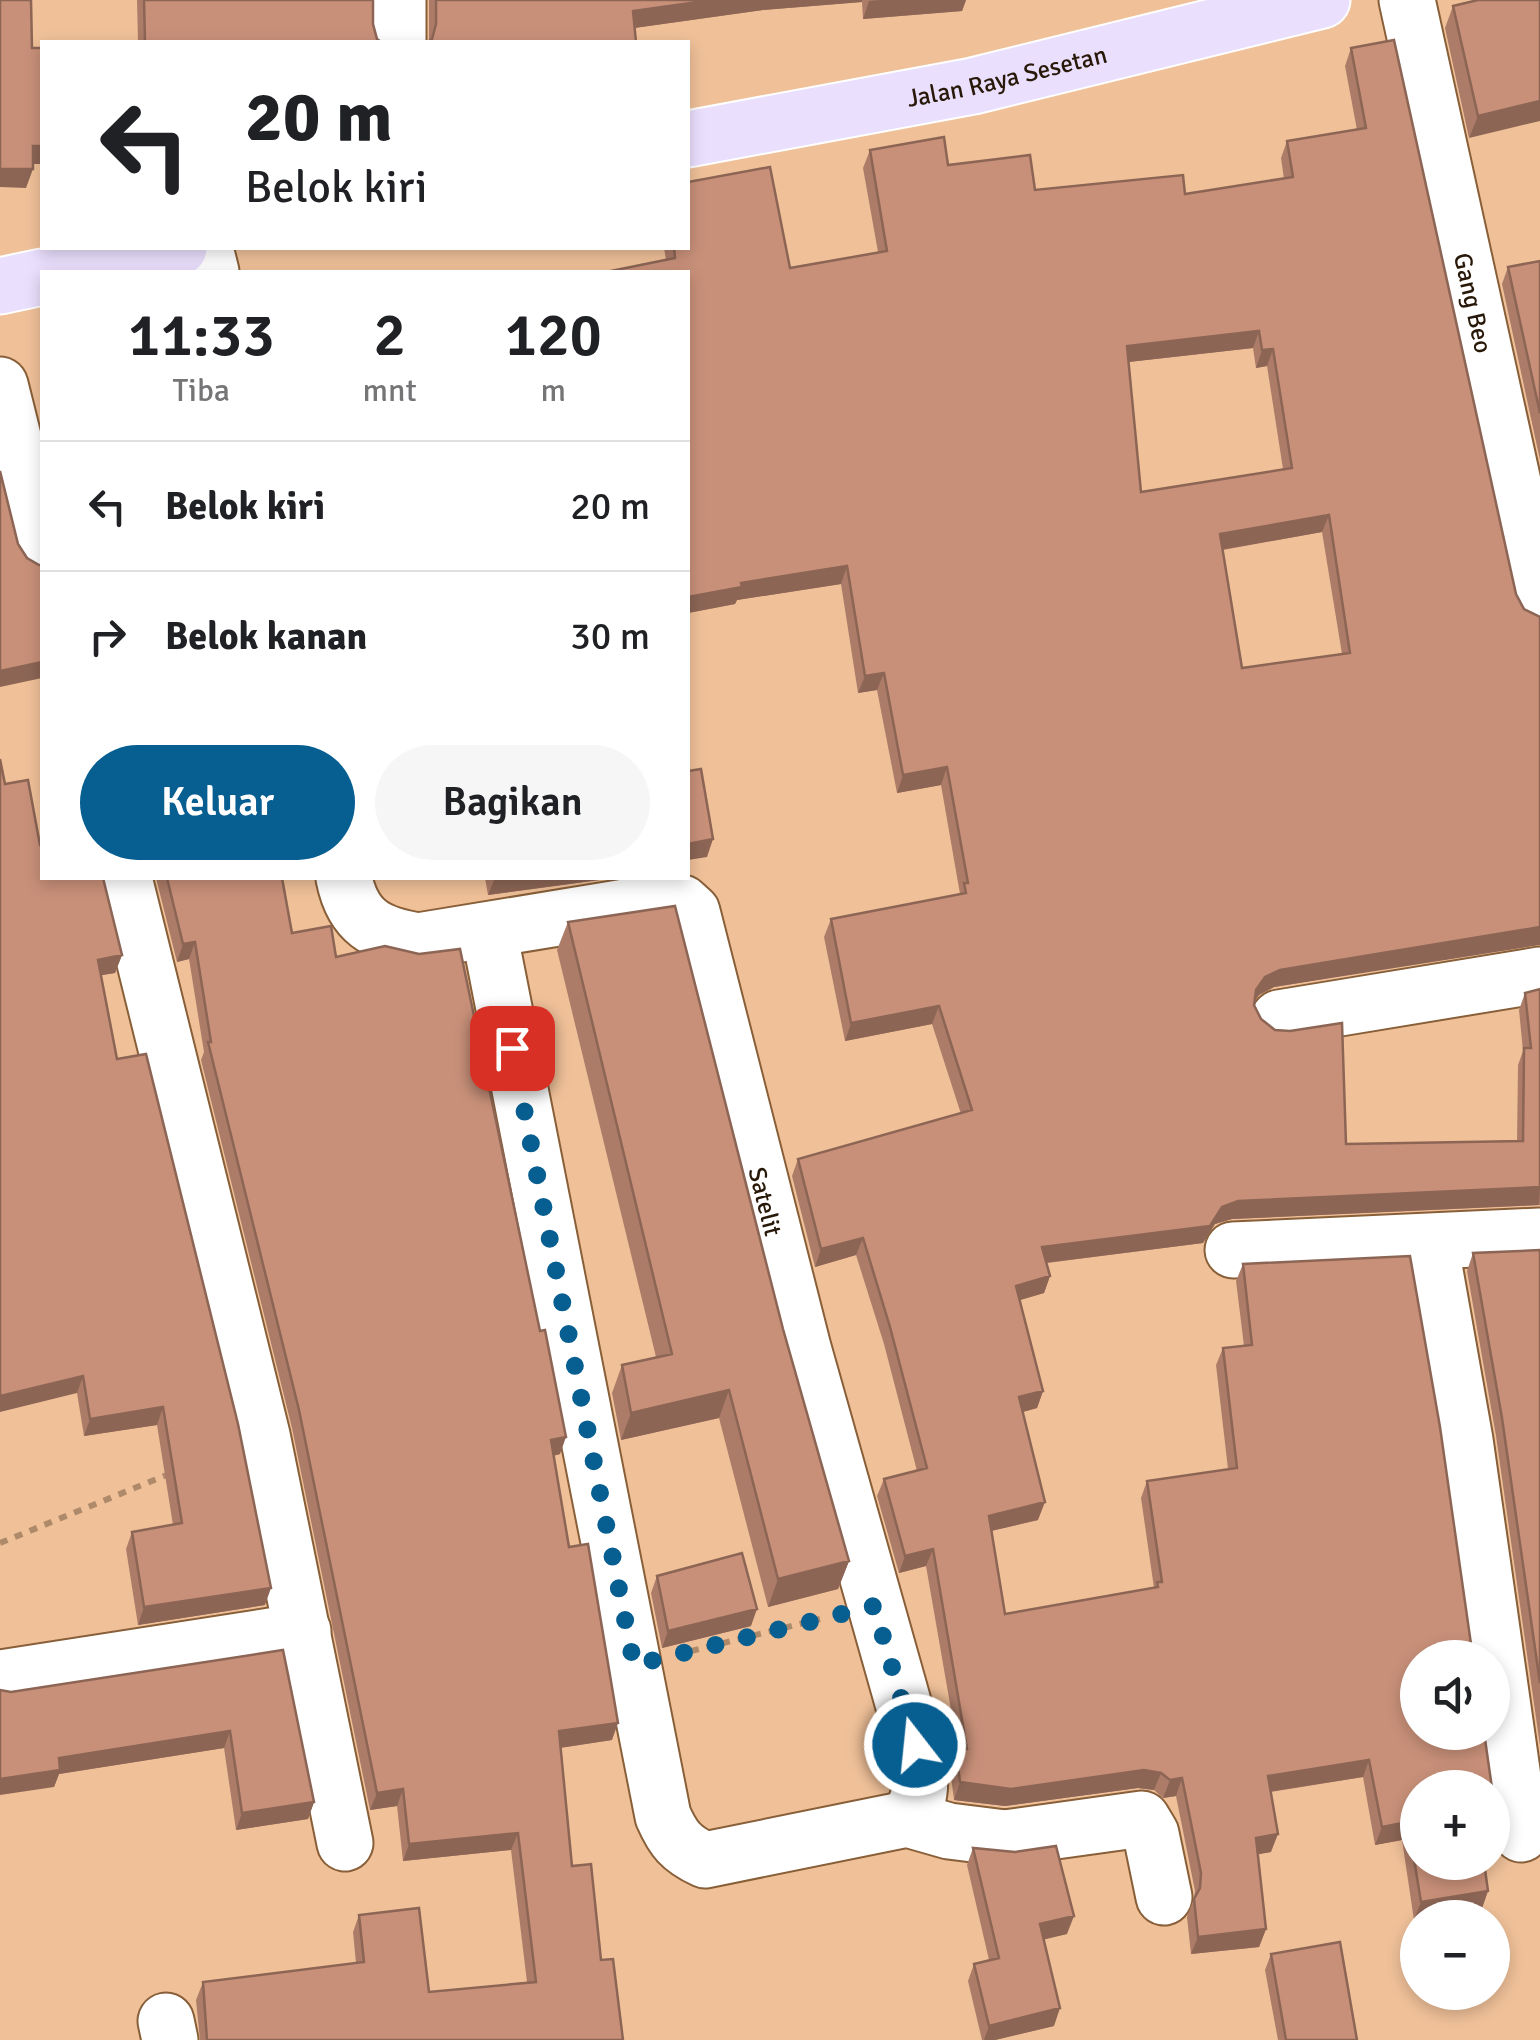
<!DOCTYPE html>
<html lang="id">
<head>
<meta charset="utf-8">
<style>
  :root { --surface:#fff; --page:#f6f6f6; --text:#202124; --muted:#757577; --line:#e0e0e0; --accent:#075e90 }
  body { margin:0; font-family:Signika,sans-serif; background:var(--page); color:var(--text); height:100vh; display:flex; flex-direction:column; font-size:38px; white-space:nowrap }
  * { box-sizing:border-box; margin:0 }
  p { font-size:32px; color:var(--muted) }
  .icon { flex:none; width:55px; height:55px; fill:none; stroke:currentColor; stroke-width:2; stroke-linecap:round; stroke-linejoin:round }
  .map { position:relative; flex:1; overflow:hidden }
  .side { position:absolute; left:40px; top:270px; width:650px; height:610px; display:flex; flex-direction:column; background:var(--surface); border-radius:0px; box-shadow:0 5px 15px #0003 }
  .side>* { flex:none }
  .hud { position:absolute; left:40px; top:40px; width:650px; height:210px; border-radius:0px; box-shadow:0 5px 15px #0003; background:#fff; color:var(--text); overflow:hidden }
  .controls { position:absolute; left:1400px; top:1640px; display:grid; gap:20px }
  .controls a { display:grid; place-items:center; width:110px; height:110px; border-radius:50%; background:var(--surface); box-shadow:0 5px 15px #0003; font-size:50px }
  .pin { position:absolute; display:grid; place-items:center; width:85px; height:85px; color:#fff; margin:-42px; border-radius:20px; box-shadow:0 5px 15px #0006 }
  .me { position:absolute; width:110px; margin:-55px; rotate:344deg; stroke-linejoin:round; filter:drop-shadow(0 0 8px #0008) }
  .turn { display:flex; align-items:center; gap:35px; height:210px; padding:0 40px; font-size:45px }
  .turn .icon { width:130px; height:130px; stroke-width:2.5 }
  .turn b { display:block; font-size:70px; line-height:85px }
  .eta { display:flex; justify-content:space-evenly; align-items:center; height:170px; text-align:center }
  .eta b { font-size:60px; font-weight:600; line-height:70px }
  .primary-button { display:flex; gap:20px; margin-top:auto; padding:20px 40px }
  .primary-button a { flex:1; height:115px; border-radius:60px; background:var(--accent); color:#fff; font-size:40px; font-weight:600; line-height:115px; text-align:center }
  .primary-button a+a { background:var(--page); color:var(--text) }
  ul { padding:0; list-style:none }
  li { display:flex; align-items:center; gap:30px; height:130px; padding:0 40px; border-top:2px solid var(--line) }
  li div { flex:1 }
  li b { display:block; font-size:38px }
  li em { font-style:normal }
  .map>svg:first-child { display:block }
  .lines { fill:none; stroke-linecap:round; stroke-linejoin:round }
  .minor-casing { stroke:#885f38; stroke-width:59 }
  .major-casing { stroke:#fff; stroke-width:59 }
  .path { stroke:#af8a6a; stroke-width:6; stroke-dasharray:8 8; stroke-linecap:butt }
  .minor { stroke:#fff; stroke-width:55 }
  .major { stroke:#eadffd; stroke-width:55 }
  .wall { fill:#ac7c68; fill-rule:evenodd }
  .shaded-wall { fill:#8c6555 }
  .building { fill:#c89079; stroke:#8c6555; stroke-width:2.5; fill-rule:evenodd }
  .route { stroke:#075e90; stroke-width:18; stroke-dasharray:0 32.4 }
  .labels { text-anchor:middle; dominant-baseline:central; stroke-width:9; stroke-linejoin:round; paint-order:stroke }
  .street-label { font-size:25px; fill:#281808; stroke:#f0c199 }
</style>
</head>
<body>
<div class="map">
<svg width="1540" height="2040" viewBox="0 0 1540 2040">
  <rect width="100%" height="100%" fill="#f0c199"/>
  <g class="lines">
    <defs>
      <g id="minor">
        <path id="s1" d="M 1407,0 L 1540,605"/>
        <path d="M 398,42 L 398,0"/>
        <path d="M 205,248 L 211,272"/>
        <path d="M 0,385 L 42,553"/>
        <path d="M 124,878 L 262,1435 L 345,1843"/>
        <path id="s2" d="M 344,878 C 353,922 376,934 418,941 L 656,902 L 682,903 L 692,912 L 803,1348 L 915,1745 C 919,1773 926,1796 907,1819"/>
        <path d="M 489,932 L 663,1816 C 673,1839 681,1849 705,1860 L 907,1819 L 949,1831 L 1005,1838 L 1142,1819 L 1151,1834 L 1164,1897"/>
        <path d="M 1279,1018 L 1540,975"/>
        <path d="M 1430,1243 L 1465,1440 L 1521,1834"/>
        <path d="M 1233,1250 L 1540,1236"/>
        <path d="M 0,1678 L 303,1631"/>
        <path d="M 166,2021 L 170,2040"/>
      </g>
      <g id="major">
        <path id="s3" d="M 688,139 L 973,86 L 1322,0"/>
        <path d="M 64,272 L 179,248"/>
        <path d="M 0,286 L 42,277"/>
      </g>
    </defs>
    <use href="#minor" class="minor-casing"/>
    <use href="#major" class="major-casing"/>
    <path class="path" d="M 0,1543 L 169,1474
      M 691,1651 L 820,1619"/>
    <use href="#minor" class="minor"/>
    <use href="#major" class="major"/>
  </g>
  <path class="wall" d="M 137,0 L 373,0 L 373,24 L 377,39 L 381,42 L 138,42 Z
    M 429,0 L 966,0 L 962,11 L 863,19 L 862,2 L 763,10 L 634,28 L 429,42 Z
    M 1540,0 L 1469,138 L 1445,28 L 1453,6 Z
    M 1351,48 L 1535,944 L 1274,987 L 1259,995 L 1255,1000 L 1254,1005 L 1261,1019 L 1346,1144 L 1517,1142 L 1518,1065 L 1523,1051 L 1519,1010 L 1525,993 L 1540,989 L 1540,1205 L 1232,1219 L 1215,1224 L 1203,1243 L 1047,1263 L 1050,1276 L 1044,1293 L 1020,1300 L 1043,1391 L 1037,1408 L 1022,1412 L 1038,1520 L 991,1531 L 1005,1614 L 1154,1588 L 1141,1498 L 1147,1481 L 1228,1469 L 1216,1365 L 1223,1348 L 1244,1346 L 1236,1281 L 1243,1264 L 1418,1788 L 1488,1891 L 1482,1908 L 1418,1918 L 1418,1919 L 1414,1920 L 1402,1840 L 1375,1845 L 1363,1777 L 1271,1792 L 1271,1852 L 1257,1854 L 1266,1929 L 1259,1947 L 1191,1954 L 1187,1917 L 1194,1898 L 1195,1891 L 1176,1796 L 1163,1798 L 1154,1790 L 1138,1788 L 1005,1806 L 954,1800 L 950,1768 L 958,1750 L 926,1566 L 899,1573 L 877,1496 L 884,1479 L 917,1471 L 884,1344 L 856,1255 L 815,1267 L 792,1176 L 798,1159 L 961,1114 L 932,1024 L 845,1041 L 824,937 L 831,919 L 960,894 L 941,785 L 897,793 L 877,690 L 858,693 L 841,584 L 737,600 L 735,604 L 688,613 L 688,272 L 666,260 L 664,248 L 688,248 L 790,268 L 878,252 L 863,168 L 870,150 L 948,165 L 1035,190 L 1185,194 L 1284,179 L 1281,158 L 1287,141 L 1357,130 L 1345,66 ZM 1253,348 L 1256,368 L 1267,366 L 1283,469 L 1141,492 L 1128,362 ZM 1322,532 L 1342,654 L 1242,668 L 1223,550 Z
    M 1540,261 L 1540,460 L 1502,284 L 1508,267 Z
    M 5,784 L 40,845 L 122,955 L 115,973 L 101,975 L 117,1059 L 265,1605 L 138,1625 L 126,1549 L 132,1532 L 173,1525 L 157,1425 L 84,1436 L 77,1393 Z
    M 156,878 L 282,878 L 292,933 L 336,957 L 560,1454 L 553,1456 L 569,1547 L 612,1740 L 560,1748 L 572,1866 L 623,2040 L 200,2040 L 196,2000 L 203,1982 L 356,1963 L 353,1932 L 359,1915 L 429,1992 L 527,1982 L 511,1850 L 403,1861 L 397,1806 L 370,1810 L 292,1428 L 201,1060 L 204,1052 L 189,959 L 177,962 Z
    M 485,878 L 614,878 L 488,895 Z
    M 568,922 L 783,1329 L 849,1561 L 838,1589 L 768,1607 L 719,1418 L 621,1440 L 612,1393 L 622,1365 L 656,1357 L 557,950 Z
    M 1540,1250 L 1540,1746 L 1496,1436 L 1467,1271 L 1473,1253 Z
    M 657,1576 L 751,1626 L 662,1648 L 651,1593 Z
    M 283,1650 L 314,1802 L 308,1819 L 236,1830 L 224,1748 L 59,1774 L 54,1787 L 11,1692 Z
    M 973,1848 L 1067,1934 L 1043,1939 L 1054,2026 L 995,2040 L 982,2040 L 968,1981 L 974,1964 L 989,1960 L 967,1865 Z
    M 1271,1954 L 1357,2040 L 1278,2040 L 1265,1970 Z"/>
  <path class="shaded-wall" d="M 712,0 L 862,0 L 862,2 L 763,10 L 627,29 L 633,11 Z
    M 880,0 L 966,0 L 962,11 L 863,19 L 869,1 Z
    M 1540,101 L 1540,121 L 1469,138 L 1478,116 Z
    M 33,146 L 42,146 L 42,164 L 26,164 Z
    M 0,169 L 33,169 L 26,188 L 0,187 Z
    M 1259,331 L 1253,348 L 1120,363 L 1127,346 Z
    M 1273,349 L 1267,366 L 1256,368 L 1262,350 Z
    M 1329,515 L 1322,532 L 1214,551 L 1220,534 Z
    M 847,566 L 841,584 L 737,600 L 735,604 L 688,613 L 688,597 L 741,583 Z
    M 42,662 L 42,678 L 0,687 L 0,671 Z
    M 884,673 L 877,690 L 858,693 L 865,676 Z
    M 947,767 L 941,785 L 897,793 L 903,775 Z
    M 713,839 L 707,857 L 688,860 L 688,844 Z
    M 495,878 L 614,878 L 488,895 Z
    M 1540,927 L 1540,945 L 1274,987 L 1259,995 L 1250,1008 L 1256,990 L 1265,977 L 1280,970 Z
    M 195,942 L 189,959 L 177,962 L 183,944 Z
    M 122,955 L 115,973 L 91,977 L 98,960 Z
    M 939,1006 L 932,1024 L 845,1041 L 851,1023 Z
    M 1540,1187 L 1539,1205 L 1232,1219 L 1215,1224 L 1203,1243 L 1036,1264 L 1042,1247 L 1222,1207 L 1238,1201 Z
    M 863,1238 L 856,1255 L 815,1267 L 821,1249 Z
    M 1050,1276 L 1044,1293 L 1010,1303 L 1016,1286 Z
    M 83,1376 L 77,1393 L 0,1412 L 0,1396 Z
    M 729,1390 L 719,1418 L 621,1440 L 631,1413 Z
    M 1043,1391 L 1037,1408 L 1012,1415 L 1019,1397 Z
    M 163,1407 L 157,1425 L 84,1436 L 90,1419 Z
    M 566,1437 L 560,1454 L 544,1458 L 551,1440 Z
    M 1045,1502 L 1038,1520 L 982,1533 L 989,1516 Z
    M 933,1549 L 926,1566 L 899,1573 L 905,1556 Z
    M 849,1561 L 838,1589 L 768,1607 L 778,1579 Z
    M 271,1588 L 265,1605 L 138,1625 L 144,1607 Z
    M 757,1609 L 751,1626 L 662,1648 L 668,1631 Z
    M 618,1723 L 612,1740 L 552,1749 L 559,1731 Z
    M 230,1731 L 224,1748 L 59,1774 L 54,1787 L 0,1795 L 0,1779 L 59,1758 Z
    M 1369,1760 L 1363,1777 L 1261,1793 L 1268,1776 Z
    M 1144,1770 L 1161,1773 L 1154,1790 L 1138,1788 L 1005,1806 L 954,1800 L 960,1782 Z
    M 1182,1778 L 1176,1796 L 1163,1798 L 1170,1780 Z
    M 403,1789 L 397,1806 L 370,1810 L 377,1793 Z
    M 314,1802 L 308,1819 L 236,1830 L 242,1813 Z
    M 1408,1822 L 1402,1840 L 1375,1845 L 1382,1827 Z
    M 518,1833 L 511,1850 L 403,1861 L 409,1844 Z
    M 1278,1834 L 1271,1852 L 1249,1856 L 1256,1838 Z
    M 1488,1891 L 1482,1908 L 1429,1918 L 1418,1918 L 1418,1919 L 1414,1920 L 1421,1902 Z
    M 1074,1916 L 1067,1934 L 1034,1942 L 1040,1924 Z
    M 1266,1929 L 1259,1947 L 1191,1954 L 1198,1937 Z
    M 1060,2008 L 1054,2026 L 995,2040 L 984,2040 L 989,2026 Z"/>
  <path class="building" d="M 0,0 L 31,0 L 32,48 L 42,48 L 42,146 L 33,146 L 33,169 L 0,169 Z
    M 144,0 L 373,0 L 373,24 L 377,39 L 381,42 L 145,42 Z
    M 436,0 L 712,0 L 633,11 L 636,42 L 428,42 L 432,39 L 436,24 Z
    M 1478,0 L 1540,0 L 1540,101 L 1478,116 L 1453,6 Z
    M 1394,40 L 1516,594 L 1524,609 L 1540,617 L 1540,927 L 1280,970 L 1265,977 L 1256,990 L 1254,1005 L 1261,1019 L 1275,1030 L 1290,1031 L 1342,1023 L 1346,1144 L 1523,1141 L 1524,1048 L 1531,1048 L 1525,993 L 1540,989 L 1540,1187 L 1238,1201 L 1222,1207 L 1210,1226 L 1042,1247 L 1050,1276 L 1016,1286 L 1043,1391 L 1019,1397 L 1045,1502 L 989,1516 L 1005,1614 L 1158,1587 L 1157,1582 L 1162,1582 L 1147,1481 L 1237,1468 L 1223,1348 L 1252,1345 L 1243,1264 L 1410,1256 L 1440,1427 L 1473,1658 L 1418,1658 L 1418,1732 L 1484,1732 L 1492,1788 L 1418,1788 L 1418,1862 L 1484,1862 L 1488,1891 L 1421,1902 L 1408,1822 L 1382,1827 L 1369,1760 L 1268,1776 L 1278,1834 L 1256,1838 L 1266,1929 L 1198,1937 L 1194,1899 L 1200,1888 L 1201,1873 L 1182,1778 L 1170,1780 L 1161,1773 L 1144,1770 L 1011,1789 L 960,1782 L 956,1751 L 967,1749 L 933,1549 L 905,1556 L 884,1479 L 927,1468 L 890,1327 L 863,1238 L 821,1249 L 798,1159 L 972,1110 L 939,1006 L 851,1023 L 831,919 L 966,893 L 964,883 L 968,883 L 947,767 L 903,775 L 884,673 L 865,676 L 847,566 L 741,583 L 742,587 L 688,597 L 688,272 L 606,272 L 675,258 L 674,248 L 688,248 L 688,182 L 770,167 L 790,268 L 887,251 L 870,150 L 944,137 L 948,165 L 1030,155 L 1035,190 L 1183,175 L 1185,194 L 1293,177 L 1287,141 L 1366,128 L 1351,48 ZM 1259,331 L 1262,350 L 1273,349 L 1292,468 L 1141,492 L 1127,346 ZM 1329,515 L 1350,653 L 1242,668 L 1220,534 Z
    M 1540,261 L 1540,413 L 1508,267 Z
    M 0,471 L 18,544 L 27,558 L 39,565 L 42,565 L 42,662 L 0,671 Z
    M 0,759 L 5,784 L 28,780 L 40,845 L 42,845 L 42,878 L 103,878 L 122,955 L 98,960 L 117,1059 L 146,1054 L 238,1424 L 271,1588 L 144,1607 L 132,1532 L 182,1523 L 163,1407 L 90,1419 L 83,1376 L 0,1396 Z
    M 701,769 L 713,839 L 688,844 L 688,771 Z
    M 167,878 L 282,878 L 292,933 L 331,926 L 336,957 L 385,946 L 419,954 L 460,949 L 540,1331 L 545,1330 L 566,1437 L 551,1440 L 569,1547 L 588,1544 L 618,1723 L 559,1731 L 572,1866 L 591,1864 L 601,1960 L 613,1959 L 623,2040 L 207,2040 L 203,1982 L 364,1962 L 359,1915 L 419,1908 L 429,1992 L 536,1982 L 518,1833 L 409,1844 L 403,1789 L 377,1793 L 299,1410 L 208,1042 L 211,1042 L 195,942 L 183,944 Z
    M 675,906 L 783,1329 L 849,1561 L 778,1579 L 729,1390 L 631,1413 L 622,1365 L 672,1354 L 568,922 Z
    M 1540,1250 L 1540,1683 L 1502,1418 L 1473,1253 Z
    M 742,1553 L 757,1609 L 668,1631 L 657,1576 Z
    M 283,1650 L 314,1802 L 242,1813 L 230,1731 L 59,1758 L 60,1770 L 0,1779 L 0,1690 L 11,1692 Z
    M 1056,1846 L 1074,1916 L 1040,1924 L 1060,2008 L 989,2026 L 974,1964 L 999,1958 L 973,1848 L 1015,1852 Z
    M 1340,1942 L 1357,2040 L 1286,2040 L 1271,1954 Z"/>
  <g class="lines">
    <path class="route" d="M 512,1048 L 634,1665 L 874,1606 L 915,1745"/>
  </g>
  <g class="labels">
    <g class="street-label">
      <text stroke="none"><textPath href="#s3" startOffset="325">Jalan Raya Sesetan</textPath></text>
      <text stroke="none"><textPath href="#s1" startOffset="310">Gang Beo</textPath></text>
      <text stroke="none"><textPath href="#s2" startOffset="685">Satelit</textPath></text>
    </g>
  </g>
</svg>
<div class="controls">
<a><svg class="icon" aria-label="sound" viewBox="0 0 24 24"><path d="M4 9h4l5-4v14l-5-4H4zM17 9q2 3 0 6"/></svg></a>
<a>+</a>
<a>−</a>
</div>
<div class="pin" style="left:512px;top:1048px;background:#d93025"><svg class="icon" aria-label="arrive" viewBox="0 0 24 24"><path d="M6 21V4h12l-3 4 3 4H6"/></svg></div>
<svg class="me" style="left:915px;top:1745px" viewBox="-20 -20 40 40"><circle r="17" fill="#075e90" stroke="#fff" stroke-width="3"/><path d="M0-11L8 9 0 5-8 9z" fill="#fff"/></svg>
<div class="hud">
<div class="turn"><svg class="icon" aria-label="left" viewBox="0 0 24 24"><path d="M17 20v-9H6M10 6l-5 5 5 5"/></svg><div><b>20 m</b>Belok kiri</div></div>
</div>
<section class="side">
<div class="eta">
<div><b>11:33</b><p>Tiba</p></div>
<div><b>2</b><p>mnt</p></div>
<div><b>120</b><p>m</p></div>
</div>
<ul>
<li><svg class="icon" aria-label="left" viewBox="0 0 24 24"><path d="M17 20v-9H6M10 6l-5 5 5 5"/></svg><div><b>Belok kiri</b></div><em>20 m</em></li>
<li><svg class="icon" aria-label="right" viewBox="0 0 24 24"><path d="M7 20v-9h11M14 6l5 5-5 5"/></svg><div><b>Belok kanan</b></div><em>30 m</em></li>
</ul>
<div class="primary-button"><a>Keluar</a><a>Bagikan</a></div>
</section>
</div>
</body>
</html>
